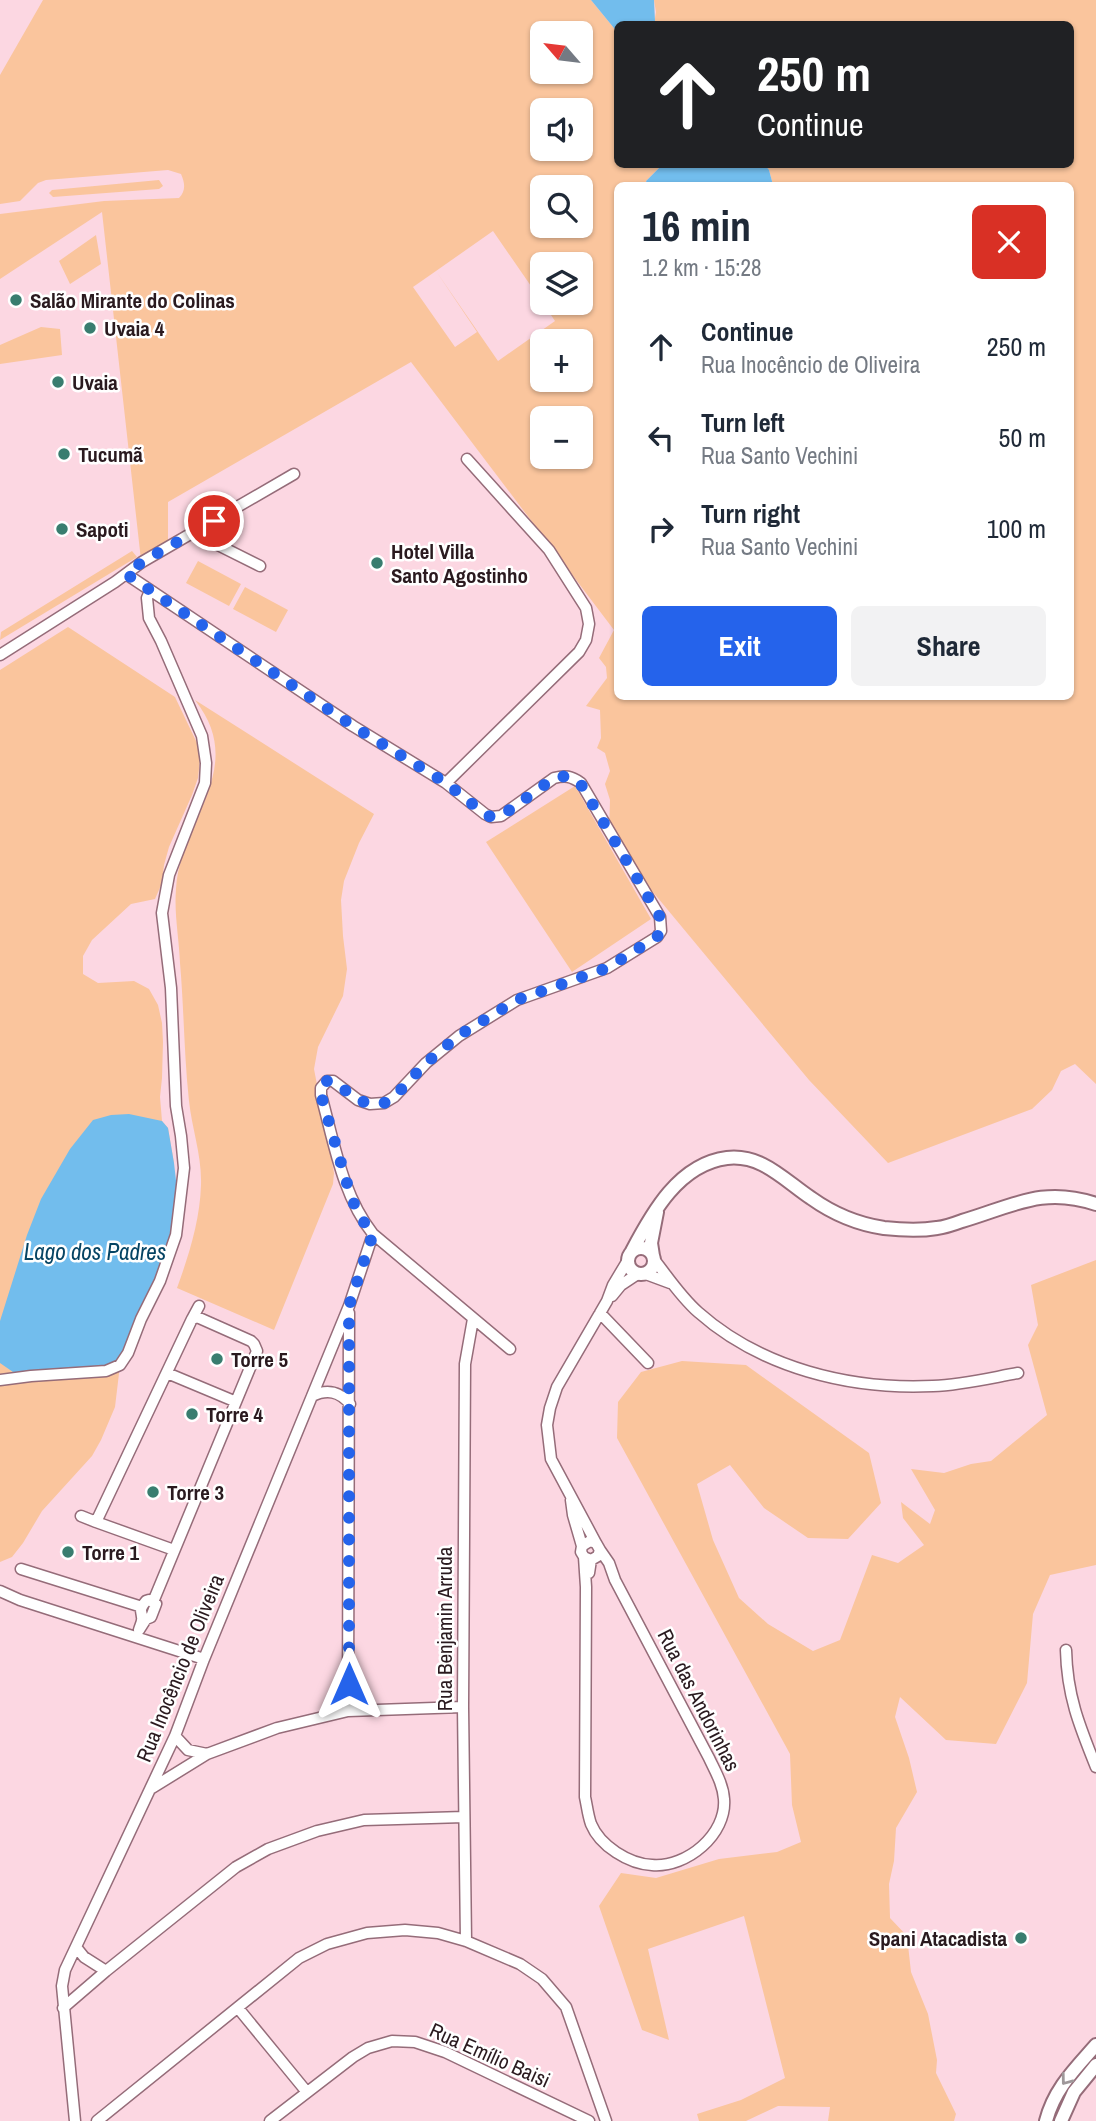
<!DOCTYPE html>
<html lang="en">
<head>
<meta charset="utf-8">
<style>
  :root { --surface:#fff; --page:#f2f2f3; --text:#1f2937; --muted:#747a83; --accent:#2563eb }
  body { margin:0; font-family:"Archivo Narrow",sans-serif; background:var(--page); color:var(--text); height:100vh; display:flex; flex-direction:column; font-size:26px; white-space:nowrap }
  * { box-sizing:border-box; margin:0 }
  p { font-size:23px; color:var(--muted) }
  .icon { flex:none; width:38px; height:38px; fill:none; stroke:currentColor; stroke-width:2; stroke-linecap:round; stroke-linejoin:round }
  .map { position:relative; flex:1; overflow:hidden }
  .side { position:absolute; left:614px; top:182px; width:460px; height:518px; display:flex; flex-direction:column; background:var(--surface); border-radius:10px; box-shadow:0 2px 5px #0004 }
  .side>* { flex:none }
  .guide { position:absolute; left:614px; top:21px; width:460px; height:147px; border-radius:10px; box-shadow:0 2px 5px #0004; background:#202124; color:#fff; overflow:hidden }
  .needle { width:46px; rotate:298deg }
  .controls { position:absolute; left:530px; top:21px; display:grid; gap:14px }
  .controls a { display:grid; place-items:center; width:63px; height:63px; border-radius:10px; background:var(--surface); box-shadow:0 2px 5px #0004; font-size:35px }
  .pin { position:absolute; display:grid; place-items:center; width:60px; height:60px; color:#fff; margin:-30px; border:4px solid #fff; border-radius:50%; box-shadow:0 2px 7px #0007 }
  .me { position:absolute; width:77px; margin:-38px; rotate:0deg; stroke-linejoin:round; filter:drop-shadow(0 0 5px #0008) }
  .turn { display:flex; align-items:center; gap:24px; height:147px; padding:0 28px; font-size:32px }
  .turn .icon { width:91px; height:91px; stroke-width:2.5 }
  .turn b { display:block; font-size:49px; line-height:60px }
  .round { display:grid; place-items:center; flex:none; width:74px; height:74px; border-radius:10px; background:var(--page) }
  .head { display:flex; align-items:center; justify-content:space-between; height:119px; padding:0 28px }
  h1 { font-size:42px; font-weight:700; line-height:52px }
  .action { display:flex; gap:14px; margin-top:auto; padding:14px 28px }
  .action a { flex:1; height:80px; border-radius:10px; background:var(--accent); color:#fff; font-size:28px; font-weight:700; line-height:80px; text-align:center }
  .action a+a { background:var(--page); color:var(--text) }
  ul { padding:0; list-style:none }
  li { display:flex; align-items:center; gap:21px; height:91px; padding:0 28px }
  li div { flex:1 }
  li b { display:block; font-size:26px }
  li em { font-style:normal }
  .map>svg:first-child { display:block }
  .green { fill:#fac59d; fill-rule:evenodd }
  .water { fill:#72bded }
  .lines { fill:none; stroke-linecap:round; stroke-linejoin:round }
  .minor-casing { stroke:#956c79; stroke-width:13 }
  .tertiary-casing { stroke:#956c79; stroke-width:16 }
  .minor { stroke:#fff; stroke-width:10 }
  .tertiary { stroke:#fff; stroke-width:12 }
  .oneway { stroke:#9f989a }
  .route { stroke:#2563eb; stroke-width:12; stroke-dasharray:0 21.6 }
  .poi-dot { fill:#397d6f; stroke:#fff; stroke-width:2.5 }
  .labels { text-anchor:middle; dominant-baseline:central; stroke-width:5; stroke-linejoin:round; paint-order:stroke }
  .poi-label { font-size:21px; font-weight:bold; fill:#2a1a1f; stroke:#fff; text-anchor:start }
  .street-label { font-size:21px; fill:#2a1a1f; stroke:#fff }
  .water-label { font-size:23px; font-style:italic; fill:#054464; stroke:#fff }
</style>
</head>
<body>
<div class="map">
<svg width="1096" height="2121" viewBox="0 0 1096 2121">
  <rect width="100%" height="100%" fill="#fcd7e2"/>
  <path class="green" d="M 43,0 L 591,0 L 618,33 L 618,164 L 667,165 L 661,166 L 646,181 L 648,185 L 618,186 L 618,696 L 1071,696 L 1071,186 L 773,185 L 769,170 L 764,165 L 1071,164 L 1071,24 L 654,24 L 656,12 L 654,0 L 1096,0 L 1096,1084 L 1075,1064 L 1061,1071 L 1052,1090 L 1032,1109 L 888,1163 L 809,1080 L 638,874 L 609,831 L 610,800 L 605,784 L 610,771 L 605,753 L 597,748 L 601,738 L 600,710 L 586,706 L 607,678 L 606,667 L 599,658 L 614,630 L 411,362 L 168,502 L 168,543 L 141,560 L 102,212 L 0,279 L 0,214 L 104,201 L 179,198 C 186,191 185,183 181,174 L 168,170 L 46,180 L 38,183 L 20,201 L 0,204 L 0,75 ZM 542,33 L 581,33 L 581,72 L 542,72 ZM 542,110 L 581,110 L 581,149 L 542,149 ZM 542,187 L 581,187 L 581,226 L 542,226 ZM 493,231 L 542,302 L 542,264 L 581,264 L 581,303 L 543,303 L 555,321 L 498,361 L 436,271 ZM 436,271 L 477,332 L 455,347 L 413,287 ZM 542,341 L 581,341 L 581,380 L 542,380 ZM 542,418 L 581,418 L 581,457 L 542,457 Z
    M 159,180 L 163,186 L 159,189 L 53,197 L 49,193 L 52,190 Z
    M 96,235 L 101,264 L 70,284 L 59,261 Z
    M 41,327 L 60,329 L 62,355 L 0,364 L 0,345 Z
    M 132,551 L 137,557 L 0,640 L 1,632 Z
    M 198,561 L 241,584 L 229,606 L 186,583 Z
    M 245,587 L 288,610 L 276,632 L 233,609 Z
    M 68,627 L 175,697 L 197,743 L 200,760 L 198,778 L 192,795 L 169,847 L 164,865 L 162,883 L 155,899 L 131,904 L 92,940 L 83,956 L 83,974 L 98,983 L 134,981 L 149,989 L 158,1005 L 162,1023 L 163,1042 L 162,1078 L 160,1097 L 162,1121 L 168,1128 L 174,1163 L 120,1365 L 115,1407 L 101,1440 L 92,1456 L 42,1511 L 23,1543 L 12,1557 L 0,1562 L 0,670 Z
    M 195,700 L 374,814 L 359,843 L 344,881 L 341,900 L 343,936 L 347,969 L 343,996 L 318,1047 L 314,1069 L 334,1173 L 333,1184 L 274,1330 L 177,1288 C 189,1255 200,1220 201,1185 C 202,1156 192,1129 189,1101 C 184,1055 184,1009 180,963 C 179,938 174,914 176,889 C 180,819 249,769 195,700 Z
    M 575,786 L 651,919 L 572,972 L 486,842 Z
    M 1096,1260 L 1096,1565 L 1050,1575 L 1033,1614 L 1027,1683 L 996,1744 L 946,1740 L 900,1697 L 895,1717 L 909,1758 L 917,1792 L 896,1828 L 894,1861 L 889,1884 L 890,1918 L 907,1936 L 911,1972 L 928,2014 L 937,2060 L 936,2073 L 956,2114 L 954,2121 L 828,2121 L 830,2107 L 778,2106 L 746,2121 L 699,2121 L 697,2114 L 741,2100 L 785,2078 L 744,1916 L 648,1949 L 669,2040 L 642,2030 L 599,1906 L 621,1873 L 656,1878 L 719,1859 L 777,1852 L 801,1842 L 792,1805 L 790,1754 L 617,1438 L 618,1402 L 641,1372 L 682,1361 L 746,1365 L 869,1453 L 881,1503 L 848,1539 L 808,1538 L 764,1508 L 730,1465 L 697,1484 L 713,1540 L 739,1598 L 768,1624 L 813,1651 L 840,1640 L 872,1555 L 898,1563 L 924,1545 L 903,1518 L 901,1502 L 930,1524 L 935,1510 L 911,1469 L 944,1473 L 971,1464 L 991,1461 L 1047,1415 L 1028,1345 L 1038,1325 L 1031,1285 Z"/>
  <path class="water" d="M 591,0 L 654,0 L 655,21 L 654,24 L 618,24 L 618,33 Z
    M 764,164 L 769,170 L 773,185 L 648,186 L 646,181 L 661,166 L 668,165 Z
    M 129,1114 L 162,1121 L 168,1128 L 174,1163 L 178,1198 L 175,1235 L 120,1365 L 31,1376 L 13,1372 L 0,1363 L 0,1321 L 27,1235 L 41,1199 L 70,1149 L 93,1120 L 111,1115 Z"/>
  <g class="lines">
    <defs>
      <path id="minor" d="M 194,533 L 260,566
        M 126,574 L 353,726 L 446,783 L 485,814 L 491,817 L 501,816 L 554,778 C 565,775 571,776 581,783 L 660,917 L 661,931 L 657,937 L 607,968 L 517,1000 L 459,1036 L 426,1063 L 394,1097 L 384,1103 L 370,1104 L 358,1100 L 333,1081 L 327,1081 L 321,1088 L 321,1095 C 334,1142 342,1195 373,1234 L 510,1349
        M 0,655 L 115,582 L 142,562 L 294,474
        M 446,783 L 579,652 L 586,640 L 589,624 L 586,608 L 549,550 L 467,459
        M 653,1258 C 668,1277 680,1296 698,1312 C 761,1368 850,1390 933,1386 C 961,1385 990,1378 1018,1373
        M 643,1273 L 670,1283
        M 612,1296 L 621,1285 L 639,1273
        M 600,1313 L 648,1363
        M 192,1319 L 199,1306
        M 167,1373 L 234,1401
        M 0,1380 L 31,1376 L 106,1371 L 120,1365 L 128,1353 L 141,1319 L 160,1281 L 176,1235 L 184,1168 L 181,1136 L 176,1106 L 171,988 L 162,913 L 169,875 L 205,783 L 206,763 L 202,736 L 161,641 L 149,618 L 147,598 L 150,591
        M 312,1396 C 327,1389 339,1391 350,1404
        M 571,1500 L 573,1515 L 582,1546
        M 81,1516 L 96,1522
        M 596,1543 L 551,1459 L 547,1425 L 550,1408 L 557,1387 L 607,1301 L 613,1285 L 628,1260
        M 584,1557 L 586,1587 L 585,1797 C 587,1806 588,1816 591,1824 C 600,1846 629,1864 652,1865 C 687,1868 727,1834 724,1799 C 723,1784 715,1771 709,1758 L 615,1580 L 609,1563 L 600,1550
        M 21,1569 L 142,1607
        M 589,1573 L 591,1560 L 598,1556 L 600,1550 L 596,1543 L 590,1541 L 582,1546 L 581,1552 L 584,1557 L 591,1560
        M 0,1591 L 20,1600 L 204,1659
        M 149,1600 L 156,1604 L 151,1617 L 146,1619 L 139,1630 C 140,1626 143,1621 142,1617 C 141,1608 139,1610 146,1601 Z
        M 153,1602 L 257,1351 L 254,1344 L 251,1341 L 197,1317 L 192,1319 L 96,1522 L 174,1550
        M 1066,1650 C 1067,1695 1079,1725 1096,1767
        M 348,1711 L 349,1313
        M 175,1736 L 188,1750 L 207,1754
        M 152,1788 L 207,1754 L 277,1728 L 348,1711 L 463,1707
        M 466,1941 L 463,1707 L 465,1364 L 473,1319
        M 76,1947 L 84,1957 L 106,1971
        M 63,2008 L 106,1971 L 236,1867 L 268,1849 L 317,1831 L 364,1820 L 464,1817
        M 238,2008 L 306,2091
        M 75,2121 L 62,1986 L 65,1970 L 175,1736 L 204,1659 L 349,1306 L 373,1234
        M 97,2121 L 299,1958 L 327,1944 L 367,1933 L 405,1930 L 438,1933 L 466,1941 L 520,1964 L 542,1979 L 566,2007 L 606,2121
        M 270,2121 L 353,2057 L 368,2048 L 392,2041 L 415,2042 L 445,2052 L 589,2121"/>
      <path id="tertiary" d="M628 1261a13 13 0 1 1 26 0a13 13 0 1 1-26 0Z
        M 632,1251 C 652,1213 679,1164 727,1158 C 762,1154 784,1180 811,1198 C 832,1213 857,1224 884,1228 C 902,1230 919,1231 937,1228 C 946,1227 954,1224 962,1221 C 1013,1206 1043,1186 1096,1204
        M 653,1256 L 651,1243 L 657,1212
        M 1046,2121 C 1054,2089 1075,2069 1096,2045
        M 1061,2121 L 1074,2092 L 1096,2065"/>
    </defs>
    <use href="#minor" class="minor-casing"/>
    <use href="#tertiary" class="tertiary-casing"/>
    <use href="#minor" class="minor"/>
    <use href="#tertiary" class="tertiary"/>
  </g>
  <defs><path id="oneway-chevron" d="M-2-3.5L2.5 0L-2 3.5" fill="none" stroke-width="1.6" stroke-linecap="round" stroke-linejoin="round" transform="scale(1.75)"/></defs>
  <use class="oneway" href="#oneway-chevron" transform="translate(1066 2080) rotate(127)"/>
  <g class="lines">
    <path class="route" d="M 214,521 L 142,562 L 126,574 L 353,726 L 446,783 L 485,814 L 491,817 L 501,816 L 554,778 C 565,775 571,776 580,783 L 660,917 C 662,926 662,930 657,937 L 607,968 L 517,1000 L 458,1036 L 426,1063 L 394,1097 L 384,1103 L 370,1104 L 358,1100 L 333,1081 L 327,1081 L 321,1088 L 321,1095 L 351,1197 L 360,1217 L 373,1234 L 349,1306 L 349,1684"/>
  </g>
  <g class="poi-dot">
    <circle cx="16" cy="300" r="7"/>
    <circle cx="90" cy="328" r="7"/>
    <circle cx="58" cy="382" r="7"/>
    <circle cx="64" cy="454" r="7"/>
    <circle cx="62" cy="529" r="7"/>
    <circle cx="377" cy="563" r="7"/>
    <circle cx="217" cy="1359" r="7"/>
    <circle cx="192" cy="1414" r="7"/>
    <circle cx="153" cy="1492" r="7"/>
    <circle cx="68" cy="1552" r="7"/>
    <circle cx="1021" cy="1938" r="7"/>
  </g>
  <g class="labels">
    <g class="poi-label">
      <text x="30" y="300">Salão Mirante do Colinas</text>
      <text x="104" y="328">Uvaia 4</text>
      <text x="72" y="382">Uvaia</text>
      <text x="78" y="454">Tucumã</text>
      <text x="76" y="529">Sapoti</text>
      <text x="391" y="551">Hotel Villa<tspan x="391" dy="24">Santo Agostinho</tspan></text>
      <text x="231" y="1359">Torre 5</text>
      <text x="206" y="1414">Torre 4</text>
      <text x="167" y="1492">Torre 3</text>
      <text x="82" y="1552">Torre 1</text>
      <text x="1007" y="1938" text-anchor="end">Spani Atacadista</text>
    </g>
    <g class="street-label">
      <text transform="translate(444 1629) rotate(-90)">Rua Benjamin Arruda</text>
      <text transform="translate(180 1668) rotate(-68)">Rua Inocêncio de Oliveira</text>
      <text transform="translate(699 1700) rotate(63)">Rua das Andorinhas</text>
      <text transform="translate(490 2055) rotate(24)">Rua Emílio Baisi</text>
    </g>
    <g class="water-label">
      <text x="95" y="1251">Lago dos Padres</text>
    </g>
  </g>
</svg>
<div class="controls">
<a><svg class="needle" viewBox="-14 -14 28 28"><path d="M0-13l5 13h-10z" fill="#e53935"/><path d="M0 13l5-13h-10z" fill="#747a83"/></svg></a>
<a><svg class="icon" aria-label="sound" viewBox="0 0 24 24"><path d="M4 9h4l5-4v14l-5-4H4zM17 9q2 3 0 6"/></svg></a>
<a><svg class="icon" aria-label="search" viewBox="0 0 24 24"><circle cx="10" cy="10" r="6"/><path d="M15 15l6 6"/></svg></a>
<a><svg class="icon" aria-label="layers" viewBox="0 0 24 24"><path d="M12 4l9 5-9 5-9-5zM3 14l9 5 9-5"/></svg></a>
<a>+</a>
<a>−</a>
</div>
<div class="pin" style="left:214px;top:521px;background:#d93025"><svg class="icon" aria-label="arrive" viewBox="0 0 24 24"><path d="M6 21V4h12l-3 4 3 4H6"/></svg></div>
<svg class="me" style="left:349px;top:1684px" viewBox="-20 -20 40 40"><path d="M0-17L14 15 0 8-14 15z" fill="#2563eb" stroke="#fff" stroke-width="4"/></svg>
<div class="guide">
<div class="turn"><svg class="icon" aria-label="ahead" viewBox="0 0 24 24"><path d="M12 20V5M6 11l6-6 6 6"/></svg><div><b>250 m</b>Continue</div></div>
</div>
<section class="side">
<div class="head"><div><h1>16 min</h1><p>1.2 km · 15:28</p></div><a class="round" style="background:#d93025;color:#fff"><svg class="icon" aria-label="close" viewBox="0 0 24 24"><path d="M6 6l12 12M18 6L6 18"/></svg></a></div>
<ul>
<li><svg class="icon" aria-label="ahead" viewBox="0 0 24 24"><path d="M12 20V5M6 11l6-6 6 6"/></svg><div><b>Continue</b><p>Rua Inocêncio de Oliveira</p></div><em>250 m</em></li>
<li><svg class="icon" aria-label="left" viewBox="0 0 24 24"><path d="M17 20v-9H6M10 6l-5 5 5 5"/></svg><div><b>Turn left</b><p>Rua Santo Vechini</p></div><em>50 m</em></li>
<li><svg class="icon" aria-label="right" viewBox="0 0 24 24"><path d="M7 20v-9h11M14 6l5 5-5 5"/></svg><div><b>Turn right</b><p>Rua Santo Vechini</p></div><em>100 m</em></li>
</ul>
<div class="action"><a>Exit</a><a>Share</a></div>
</section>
</div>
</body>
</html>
